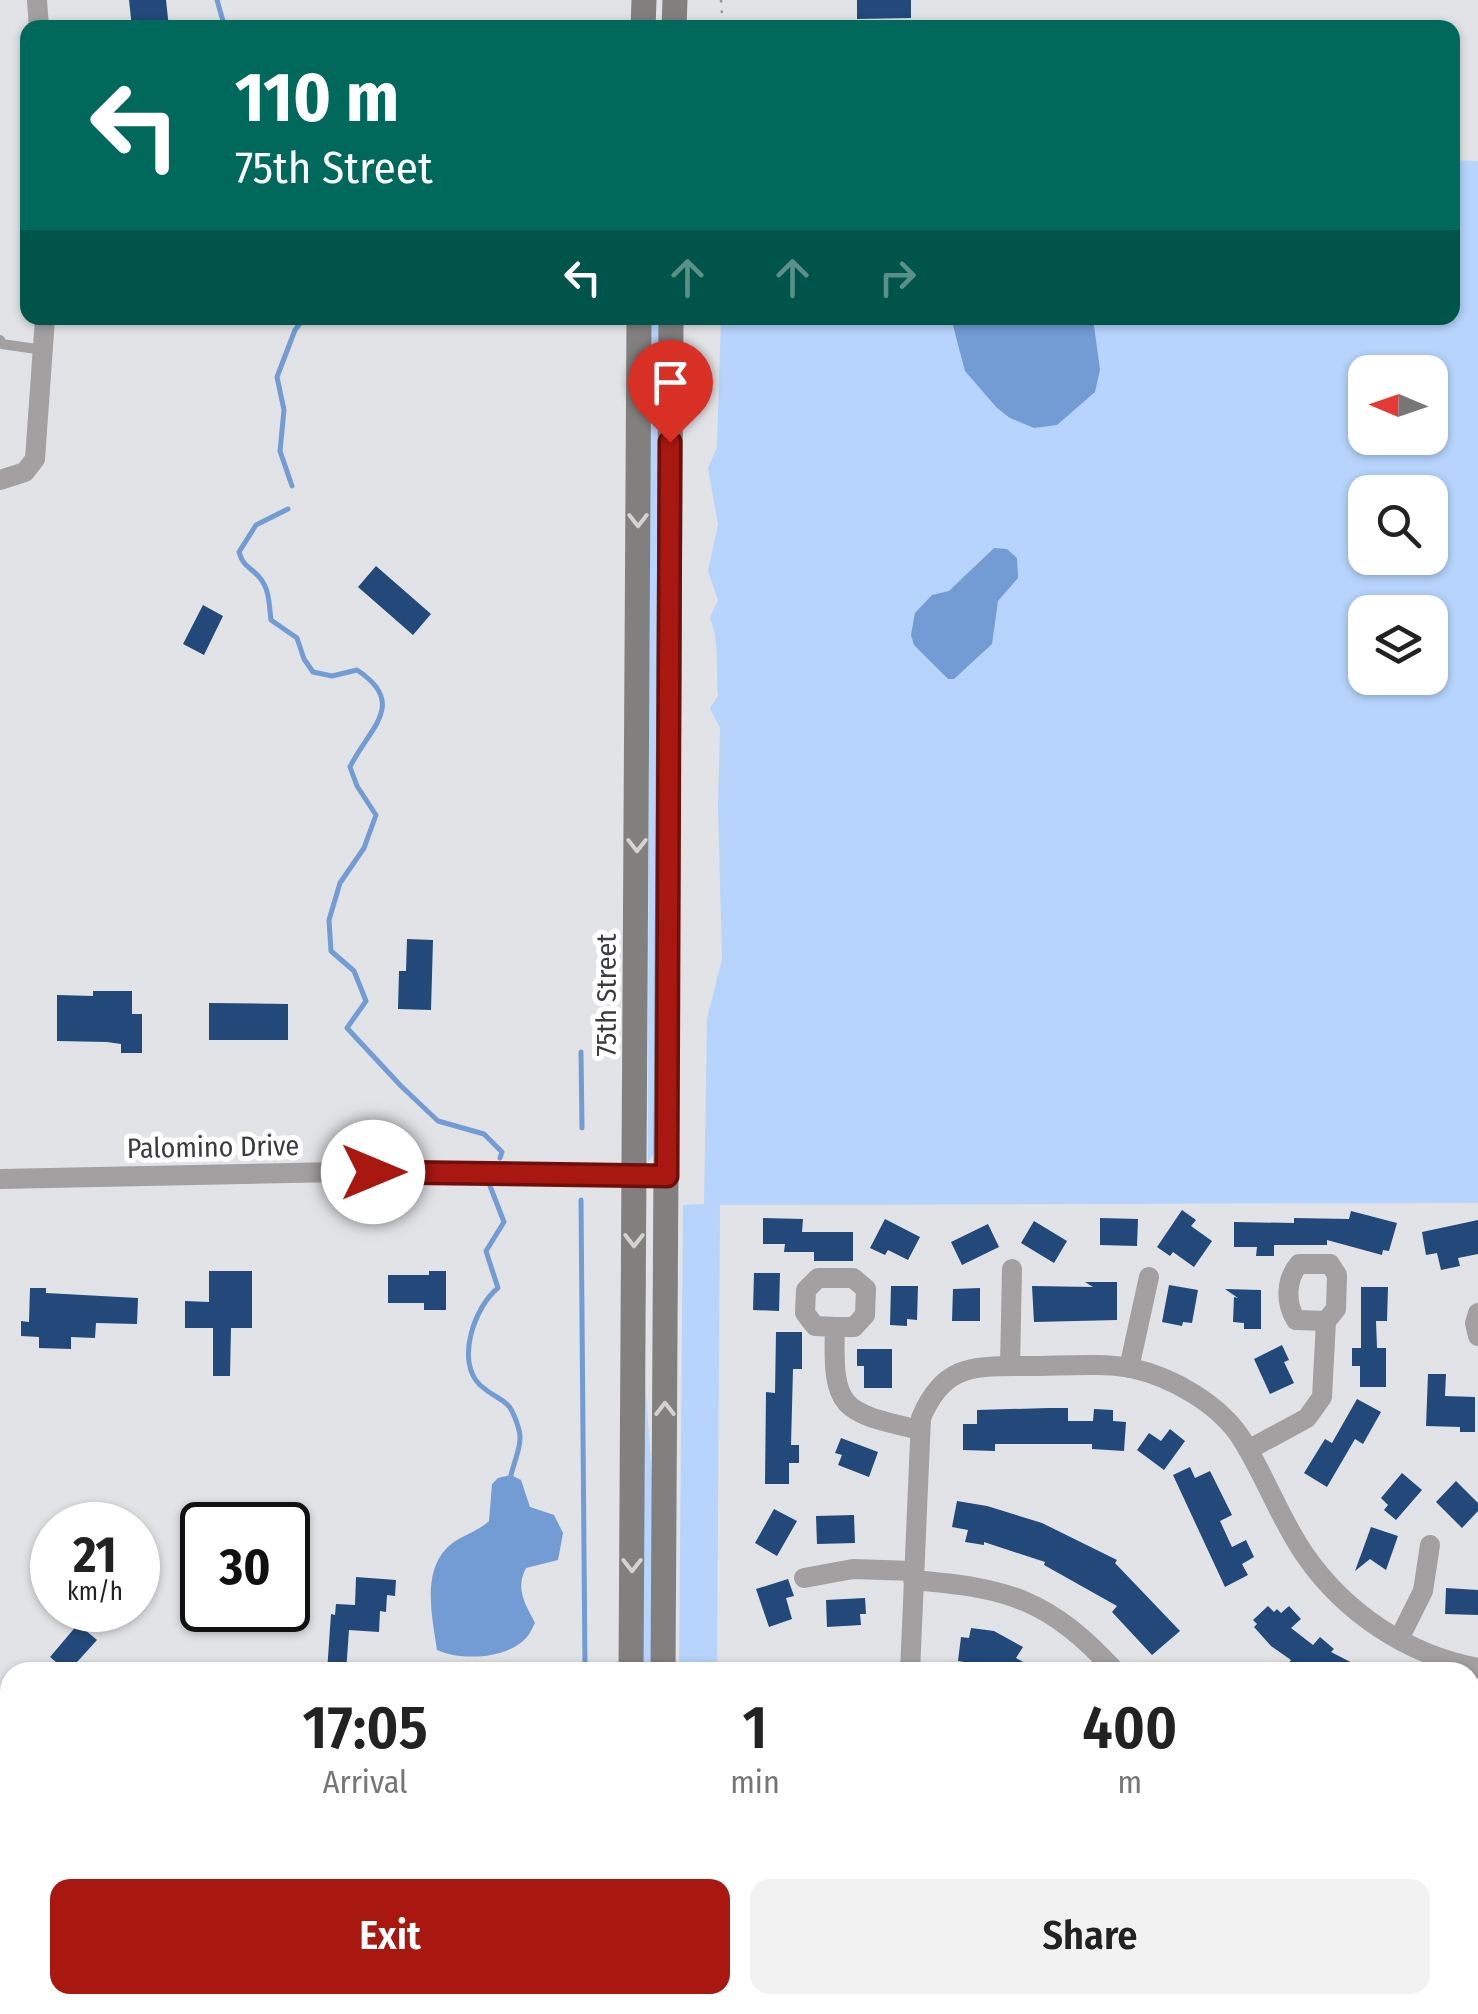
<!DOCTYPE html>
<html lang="en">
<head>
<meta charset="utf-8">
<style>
  :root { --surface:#fff; --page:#f2f2f2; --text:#222; --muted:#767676; --accent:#a91711 }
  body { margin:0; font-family:"Fira Sans Condensed",sans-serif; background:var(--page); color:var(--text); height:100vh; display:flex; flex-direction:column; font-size:38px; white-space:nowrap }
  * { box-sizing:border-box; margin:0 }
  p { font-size:32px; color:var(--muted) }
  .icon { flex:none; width:55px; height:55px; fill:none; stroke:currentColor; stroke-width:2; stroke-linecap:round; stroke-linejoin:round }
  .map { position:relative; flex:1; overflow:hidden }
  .sheet { position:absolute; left:0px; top:1662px; width:1480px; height:352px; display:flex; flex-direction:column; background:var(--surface); border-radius:30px 30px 0 0; box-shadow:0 2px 8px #0004 }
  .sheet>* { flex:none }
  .guide { position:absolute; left:20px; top:20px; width:1440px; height:305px; border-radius:20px; box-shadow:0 2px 8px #0004; background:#00695c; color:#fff; overflow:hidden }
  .needle { width:65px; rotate:272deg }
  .tools { position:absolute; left:1348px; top:355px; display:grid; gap:20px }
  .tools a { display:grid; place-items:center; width:100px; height:100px; border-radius:20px; background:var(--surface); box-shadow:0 2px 8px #0004; font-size:50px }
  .speed { position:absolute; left:30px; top:1502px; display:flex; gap:20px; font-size:50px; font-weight:700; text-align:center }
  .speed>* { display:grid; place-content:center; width:130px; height:130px; border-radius:50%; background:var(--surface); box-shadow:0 2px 8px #0004; line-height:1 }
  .speed small { font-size:25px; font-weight:400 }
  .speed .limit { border:5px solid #111; border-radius:15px; background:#fff; color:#111 }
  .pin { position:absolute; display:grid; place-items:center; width:85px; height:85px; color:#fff; margin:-102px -42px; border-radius:50% 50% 50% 0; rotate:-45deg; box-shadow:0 0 10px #0007 }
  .pin .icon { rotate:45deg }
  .me { position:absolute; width:110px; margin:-55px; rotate:90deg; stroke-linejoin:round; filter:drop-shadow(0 0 8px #0008) }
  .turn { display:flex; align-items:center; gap:35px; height:210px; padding:0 50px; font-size:45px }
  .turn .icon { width:130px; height:130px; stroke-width:2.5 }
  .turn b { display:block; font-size:70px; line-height:85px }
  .lanes { display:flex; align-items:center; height:95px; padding:0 50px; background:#0003; justify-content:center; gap:50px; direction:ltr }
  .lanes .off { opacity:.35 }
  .eta { display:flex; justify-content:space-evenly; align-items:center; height:170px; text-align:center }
  .eta b { font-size:60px; font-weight:600; line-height:70px }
  .button { display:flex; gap:20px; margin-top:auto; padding:20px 50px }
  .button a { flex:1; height:115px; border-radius:20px; background:var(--accent); color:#fff; font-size:40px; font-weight:600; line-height:115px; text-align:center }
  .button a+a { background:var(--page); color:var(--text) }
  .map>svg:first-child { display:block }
  .green { fill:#b6d4fc; fill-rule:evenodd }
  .water { fill:#729cd3 }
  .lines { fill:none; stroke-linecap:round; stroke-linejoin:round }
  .stream { stroke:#729cd3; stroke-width:5 }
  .building { fill:#22497a }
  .path { stroke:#97989a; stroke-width:2.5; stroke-dasharray:2.5 8; stroke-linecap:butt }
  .service { stroke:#a2a0a0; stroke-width:10 }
  .minor { stroke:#a2a0a0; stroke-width:20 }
  .secondary { stroke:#82807f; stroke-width:25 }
  .oneway { stroke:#d3d3d2 }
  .route-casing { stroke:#6e0f0b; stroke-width:25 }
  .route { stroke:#a91711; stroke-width:18 }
  .labels { text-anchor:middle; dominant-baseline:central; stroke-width:10; stroke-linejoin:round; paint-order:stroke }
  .street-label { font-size:28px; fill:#3b3c3d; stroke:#fff }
</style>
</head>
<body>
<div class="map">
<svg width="1478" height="2014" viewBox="0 0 1478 2014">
  <rect width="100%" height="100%" fill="#e1e3e6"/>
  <path class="green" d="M 1453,160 L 1478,161 L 1478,1203 L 720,1205 L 717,1672 L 679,1672 L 683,1205 L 704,1204 L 707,1019 L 722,959 L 718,807 L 720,728 L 710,708 L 718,696 C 716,669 720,643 710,618 L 718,600 L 708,571 L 718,525 L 708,468 L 717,447 L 721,318 L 1452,318 ZM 1365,372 L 1430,372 L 1430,438 L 1365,438 ZM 1365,492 L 1430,492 L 1430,558 L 1365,558 ZM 1365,612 L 1430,612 L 1430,678 L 1365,678 Z
    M 650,318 L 661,318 L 654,1154 L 648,1162 Z
    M 644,1366 L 654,1505 L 652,1672 L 642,1672 Z"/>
  <path class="water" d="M 951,318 L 1093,318 L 1100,370 L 1095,392 L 1057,425 L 1034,428 L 1010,418 L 997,408 L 965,371 Z
    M 994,548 L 1007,549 L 1017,558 L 1018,578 L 998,601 L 992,644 L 954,679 L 948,679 L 914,645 L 911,635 L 915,613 L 932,595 L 949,591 Z
    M 511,1475 L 521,1480 L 530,1507 L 554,1515 L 563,1533 L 558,1560 L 526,1568 C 515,1589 525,1603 535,1623 C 532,1628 530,1634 526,1638 C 507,1659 461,1661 437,1650 C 432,1615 420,1566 454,1542 C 466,1534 478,1531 489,1521 L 492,1484 L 498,1478 Z"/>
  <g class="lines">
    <path class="stream" d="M 217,0 L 225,28
      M 292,486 L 280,451 L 284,410 L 277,377 L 295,330 L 304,318
      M 288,509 L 256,525 L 239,552 C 243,567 251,567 260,578 C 270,590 269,606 271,620 L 297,638 L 304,659 L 313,672 L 332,676 L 357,670 C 409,704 368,729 350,767 L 357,786 L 376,815 L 364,848 L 340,883 L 329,920 L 331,951 L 354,971 L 366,1001 L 347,1028 L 401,1086 L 438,1121 L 484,1134 L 502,1152 L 500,1158
      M 581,1052 L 582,1128
      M 490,1186 L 504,1222 L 486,1251 L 498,1288 C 475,1306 455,1361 480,1385 C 502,1405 509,1394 519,1430 C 523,1443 514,1462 511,1475
      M 581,1200 L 585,1668"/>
  </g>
  <path class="building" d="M 129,0 L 166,0 L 169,28 L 132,28 Z
    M 857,0 L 911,0 L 911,18 L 857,19 Z
    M 376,566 L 431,614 L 413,635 L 358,587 Z
    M 203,605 L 223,616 L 204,655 L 183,644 Z
    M 407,939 L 433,940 L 431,1010 L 398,1009 L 399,971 L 406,971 Z
    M 93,991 L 132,991 L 132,1014 L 142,1014 L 142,1053 L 121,1053 L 121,1044 L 107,1042 L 57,1041 L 57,995 L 93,996 Z
    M 209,1003 L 288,1004 L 288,1040 L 209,1040 Z
    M 1182,1210 L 1196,1220 L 1191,1226 L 1212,1241 L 1194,1267 L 1173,1252 L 1170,1256 L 1157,1247 Z
    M 1351,1211 L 1397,1223 L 1389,1251 L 1383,1250 L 1382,1255 L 1327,1240 L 1327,1245 L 1274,1245 L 1274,1256 L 1256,1256 L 1257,1247 L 1234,1247 L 1234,1222 L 1294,1223 L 1294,1218 L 1349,1219 Z
    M 763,1218 L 803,1219 L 802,1232 L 853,1232 L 853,1261 L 814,1261 L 814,1252 L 784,1252 L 785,1244 L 763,1244 Z
    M 1100,1218 L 1138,1219 L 1137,1246 L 1100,1245 Z
    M 885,1219 L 920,1237 L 908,1260 L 888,1250 L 885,1255 L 870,1248 Z
    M 1478,1220 L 1478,1254 L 1458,1258 L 1460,1266 L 1441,1270 L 1437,1253 L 1426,1255 L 1422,1232 Z
    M 1034,1221 L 1067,1241 L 1054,1263 L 1021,1243 Z
    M 988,1224 L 999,1247 L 962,1265 L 951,1242 Z
    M 209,1271 L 252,1271 L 252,1328 L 231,1328 L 230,1376 L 213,1376 L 213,1328 L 185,1328 L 185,1301 L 209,1302 Z
    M 429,1271 L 446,1271 L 446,1310 L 424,1310 L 424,1303 L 388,1303 L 388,1275 L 429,1275 Z
    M 754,1273 L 780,1273 L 779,1311 L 753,1310 Z
    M 1085,1282 L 1117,1282 L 1117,1320 L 1034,1322 L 1032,1286 L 1093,1287 Z
    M 1169,1285 L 1198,1290 L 1192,1323 L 1183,1322 L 1182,1326 L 1162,1322 Z
    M 891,1286 L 918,1286 L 917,1320 L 907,1319 L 907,1326 L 890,1325 Z
    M 1361,1287 L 1388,1287 L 1387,1321 L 1376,1321 L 1377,1348 L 1386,1348 L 1386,1387 L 1360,1387 L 1360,1366 L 1352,1366 L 1352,1348 L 1361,1348 Z
    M 30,1288 L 46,1288 L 46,1293 L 138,1298 L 137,1324 L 96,1323 L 95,1338 L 71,1337 L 71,1349 L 39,1348 L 39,1337 L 21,1336 L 21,1321 L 29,1322 Z
    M 980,1288 L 980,1321 L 952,1321 L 953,1289 Z
    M 1225,1289 L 1261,1290 L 1261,1329 L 1244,1329 L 1244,1323 L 1233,1322 L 1234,1297 L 1238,1298 Z
    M 776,1332 L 802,1332 L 802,1369 L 793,1369 L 791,1445 L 799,1445 L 799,1463 L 789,1463 L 789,1484 L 765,1484 L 766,1392 L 775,1393 Z
    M 1282,1345 L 1289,1360 L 1284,1362 L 1294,1383 L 1270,1394 L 1254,1359 Z
    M 857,1349 L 892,1349 L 892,1388 L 864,1388 L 864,1366 L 857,1366 Z
    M 1428,1374 L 1446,1374 L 1445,1396 L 1475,1397 L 1475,1432 L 1460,1432 L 1460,1427 L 1426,1426 Z
    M 1357,1399 L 1381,1412 L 1363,1444 L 1355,1439 L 1327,1487 L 1304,1473 L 1325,1439 L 1332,1443 Z
    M 1048,1408 L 1068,1408 L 1068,1421 L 1093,1421 L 1094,1409 L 1113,1410 L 1113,1421 L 1126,1422 L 1124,1451 L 1092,1449 L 1092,1444 L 995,1444 L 995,1451 L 963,1450 L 963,1424 L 977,1424 L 977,1410 Z
    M 1170,1429 L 1185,1441 L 1164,1470 L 1137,1450 L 1149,1433 L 1161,1441 Z
    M 841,1438 L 878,1452 L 869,1477 L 838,1465 L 842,1455 L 835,1453 Z
    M 1190,1467 L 1195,1478 L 1210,1471 L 1232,1515 L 1220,1521 L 1232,1547 L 1246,1540 L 1254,1557 L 1242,1564 L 1248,1575 L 1225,1587 L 1173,1475 Z
    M 1402,1473 L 1422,1490 L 1396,1520 L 1384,1510 L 1388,1505 L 1381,1498 Z
    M 1456,1481 L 1478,1503 L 1478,1511 L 1462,1528 L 1436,1502 Z
    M 957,1501 L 987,1506 L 1042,1523 L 1117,1560 L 1115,1563 L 1180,1631 L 1152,1655 L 1112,1612 L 1117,1606 L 1044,1565 L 1045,1562 L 984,1542 L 984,1545 L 965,1542 L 968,1530 L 952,1527 Z
    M 774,1509 L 797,1521 L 777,1556 L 755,1543 Z
    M 854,1515 L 855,1543 L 817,1544 L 816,1516 Z
    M 1371,1527 L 1398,1536 L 1386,1570 L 1370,1559 L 1355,1571 Z
    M 356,1577 L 396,1580 L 395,1596 L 387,1595 L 386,1612 L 380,1611 L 379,1632 L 349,1630 L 346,1672 L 327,1672 L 331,1614 L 335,1615 L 336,1604 L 355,1605 Z
    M 788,1579 L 794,1596 L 786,1598 L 792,1619 L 769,1627 L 756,1589 Z
    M 1446,1588 L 1478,1590 L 1478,1615 L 1445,1614 Z
    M 865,1598 L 866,1614 L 860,1614 L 861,1625 L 827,1627 L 826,1600 Z
    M 1268,1606 L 1274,1612 L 1277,1609 L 1281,1613 L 1289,1606 L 1301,1619 L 1291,1628 L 1313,1645 L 1320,1637 L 1334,1649 L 1331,1652 L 1370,1672 L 1299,1672 L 1288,1664 L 1291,1660 L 1271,1646 L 1254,1627 L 1257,1624 L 1253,1620 Z
    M 78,1624 L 97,1640 L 68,1672 L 50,1657 Z
    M 971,1628 L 994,1631 L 1023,1647 L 1016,1658 L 1042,1672 L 996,1672 L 982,1665 L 958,1661 L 961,1637 L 969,1638 Z"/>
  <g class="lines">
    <path class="path" d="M 721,0 L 723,28"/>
    <path class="service" d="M 0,340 L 2,344 L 43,350"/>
    <path class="minor" d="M 37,0 L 39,28
      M 0,480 L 25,472 L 35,459 L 45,318
      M 0,1179 L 339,1172 L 667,1175
      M 1478,1313 L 1475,1323 L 1478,1336
      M 835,1327 L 815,1326 L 805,1313 L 806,1290 L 818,1278 L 853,1278 L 866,1289 L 865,1315 L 854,1327 L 835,1327 C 832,1411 842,1412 920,1430
      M 1010,1366 L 1012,1269
      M 1129,1368 L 1149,1277
      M 1248,1450 L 1307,1418 L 1322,1397 L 1326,1321 L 1336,1309 L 1337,1275 L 1330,1264 L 1299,1264 C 1286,1279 1285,1303 1296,1320 L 1326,1321
      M 804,1578 L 853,1569 L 913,1571
      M 913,1580 C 1009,1588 1049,1599 1116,1672
      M 1399,1639 L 1423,1591 L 1430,1545
      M 910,1672 L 921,1418 C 942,1368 968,1366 1018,1366 C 1052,1367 1098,1362 1131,1368 C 1173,1377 1221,1405 1243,1441 C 1266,1478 1280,1519 1305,1555 C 1345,1613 1408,1655 1478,1668
      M 1080,2005 L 1083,2014
      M 1320,2014 L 1320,2005"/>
    <path class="secondary" d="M 643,28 L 644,0
      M 674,28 L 675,0
      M 631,1672 L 639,318
      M 663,1672 L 671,318
      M 628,2014 L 628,2005
      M 661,2014 L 661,2005"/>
  </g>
  <defs><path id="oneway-chevron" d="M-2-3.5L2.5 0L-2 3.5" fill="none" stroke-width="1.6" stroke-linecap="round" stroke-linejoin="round" transform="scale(2.5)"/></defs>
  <g class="oneway">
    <use href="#oneway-chevron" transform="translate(638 520) rotate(90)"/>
    <use href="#oneway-chevron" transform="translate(637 845) rotate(90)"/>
    <use href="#oneway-chevron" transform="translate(634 1240) rotate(90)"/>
    <use href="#oneway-chevron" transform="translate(665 1409) rotate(-90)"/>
    <use href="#oneway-chevron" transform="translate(632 1565) rotate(90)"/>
  </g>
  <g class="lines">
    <defs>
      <path id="route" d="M 373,1172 L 667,1176 L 670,442"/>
    </defs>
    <use href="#route" class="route-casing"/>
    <use href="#route" class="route"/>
  </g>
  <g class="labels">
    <g class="street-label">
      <text transform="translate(606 995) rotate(-90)">75th Street</text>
      <text transform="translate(213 1147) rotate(-1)">Palomino Drive</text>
    </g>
  </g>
</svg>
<div class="tools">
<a><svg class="needle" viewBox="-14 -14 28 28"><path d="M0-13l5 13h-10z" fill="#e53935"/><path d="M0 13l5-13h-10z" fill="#767676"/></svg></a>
<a><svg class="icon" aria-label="search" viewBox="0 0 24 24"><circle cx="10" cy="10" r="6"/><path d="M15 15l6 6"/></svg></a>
<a><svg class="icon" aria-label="layers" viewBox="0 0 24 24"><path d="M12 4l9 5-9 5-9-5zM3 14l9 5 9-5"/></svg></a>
</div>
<div class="speed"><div>21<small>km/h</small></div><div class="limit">30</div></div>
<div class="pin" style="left:670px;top:442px;background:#d93025"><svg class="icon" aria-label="arrive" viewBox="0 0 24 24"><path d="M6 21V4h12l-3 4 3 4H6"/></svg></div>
<svg class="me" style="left:373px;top:1172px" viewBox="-20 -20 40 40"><circle r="19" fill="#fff"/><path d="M0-13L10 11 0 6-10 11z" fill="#a91711"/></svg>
<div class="guide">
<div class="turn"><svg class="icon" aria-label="left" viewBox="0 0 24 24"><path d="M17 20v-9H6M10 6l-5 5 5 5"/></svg><div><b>110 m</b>75th Street</div></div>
<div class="lanes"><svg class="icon" aria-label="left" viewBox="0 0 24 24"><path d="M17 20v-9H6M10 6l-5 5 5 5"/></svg><svg class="icon off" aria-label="ahead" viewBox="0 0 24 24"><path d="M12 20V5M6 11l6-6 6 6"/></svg><svg class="icon off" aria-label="ahead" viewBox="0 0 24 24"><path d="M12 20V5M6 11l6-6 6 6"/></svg><svg class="icon off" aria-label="right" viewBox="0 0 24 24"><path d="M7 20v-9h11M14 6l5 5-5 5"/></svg></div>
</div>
<section class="sheet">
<div class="eta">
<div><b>17:05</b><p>Arrival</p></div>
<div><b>1</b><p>min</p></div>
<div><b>400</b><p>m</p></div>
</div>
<div class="button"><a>Exit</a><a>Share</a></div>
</section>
</div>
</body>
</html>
